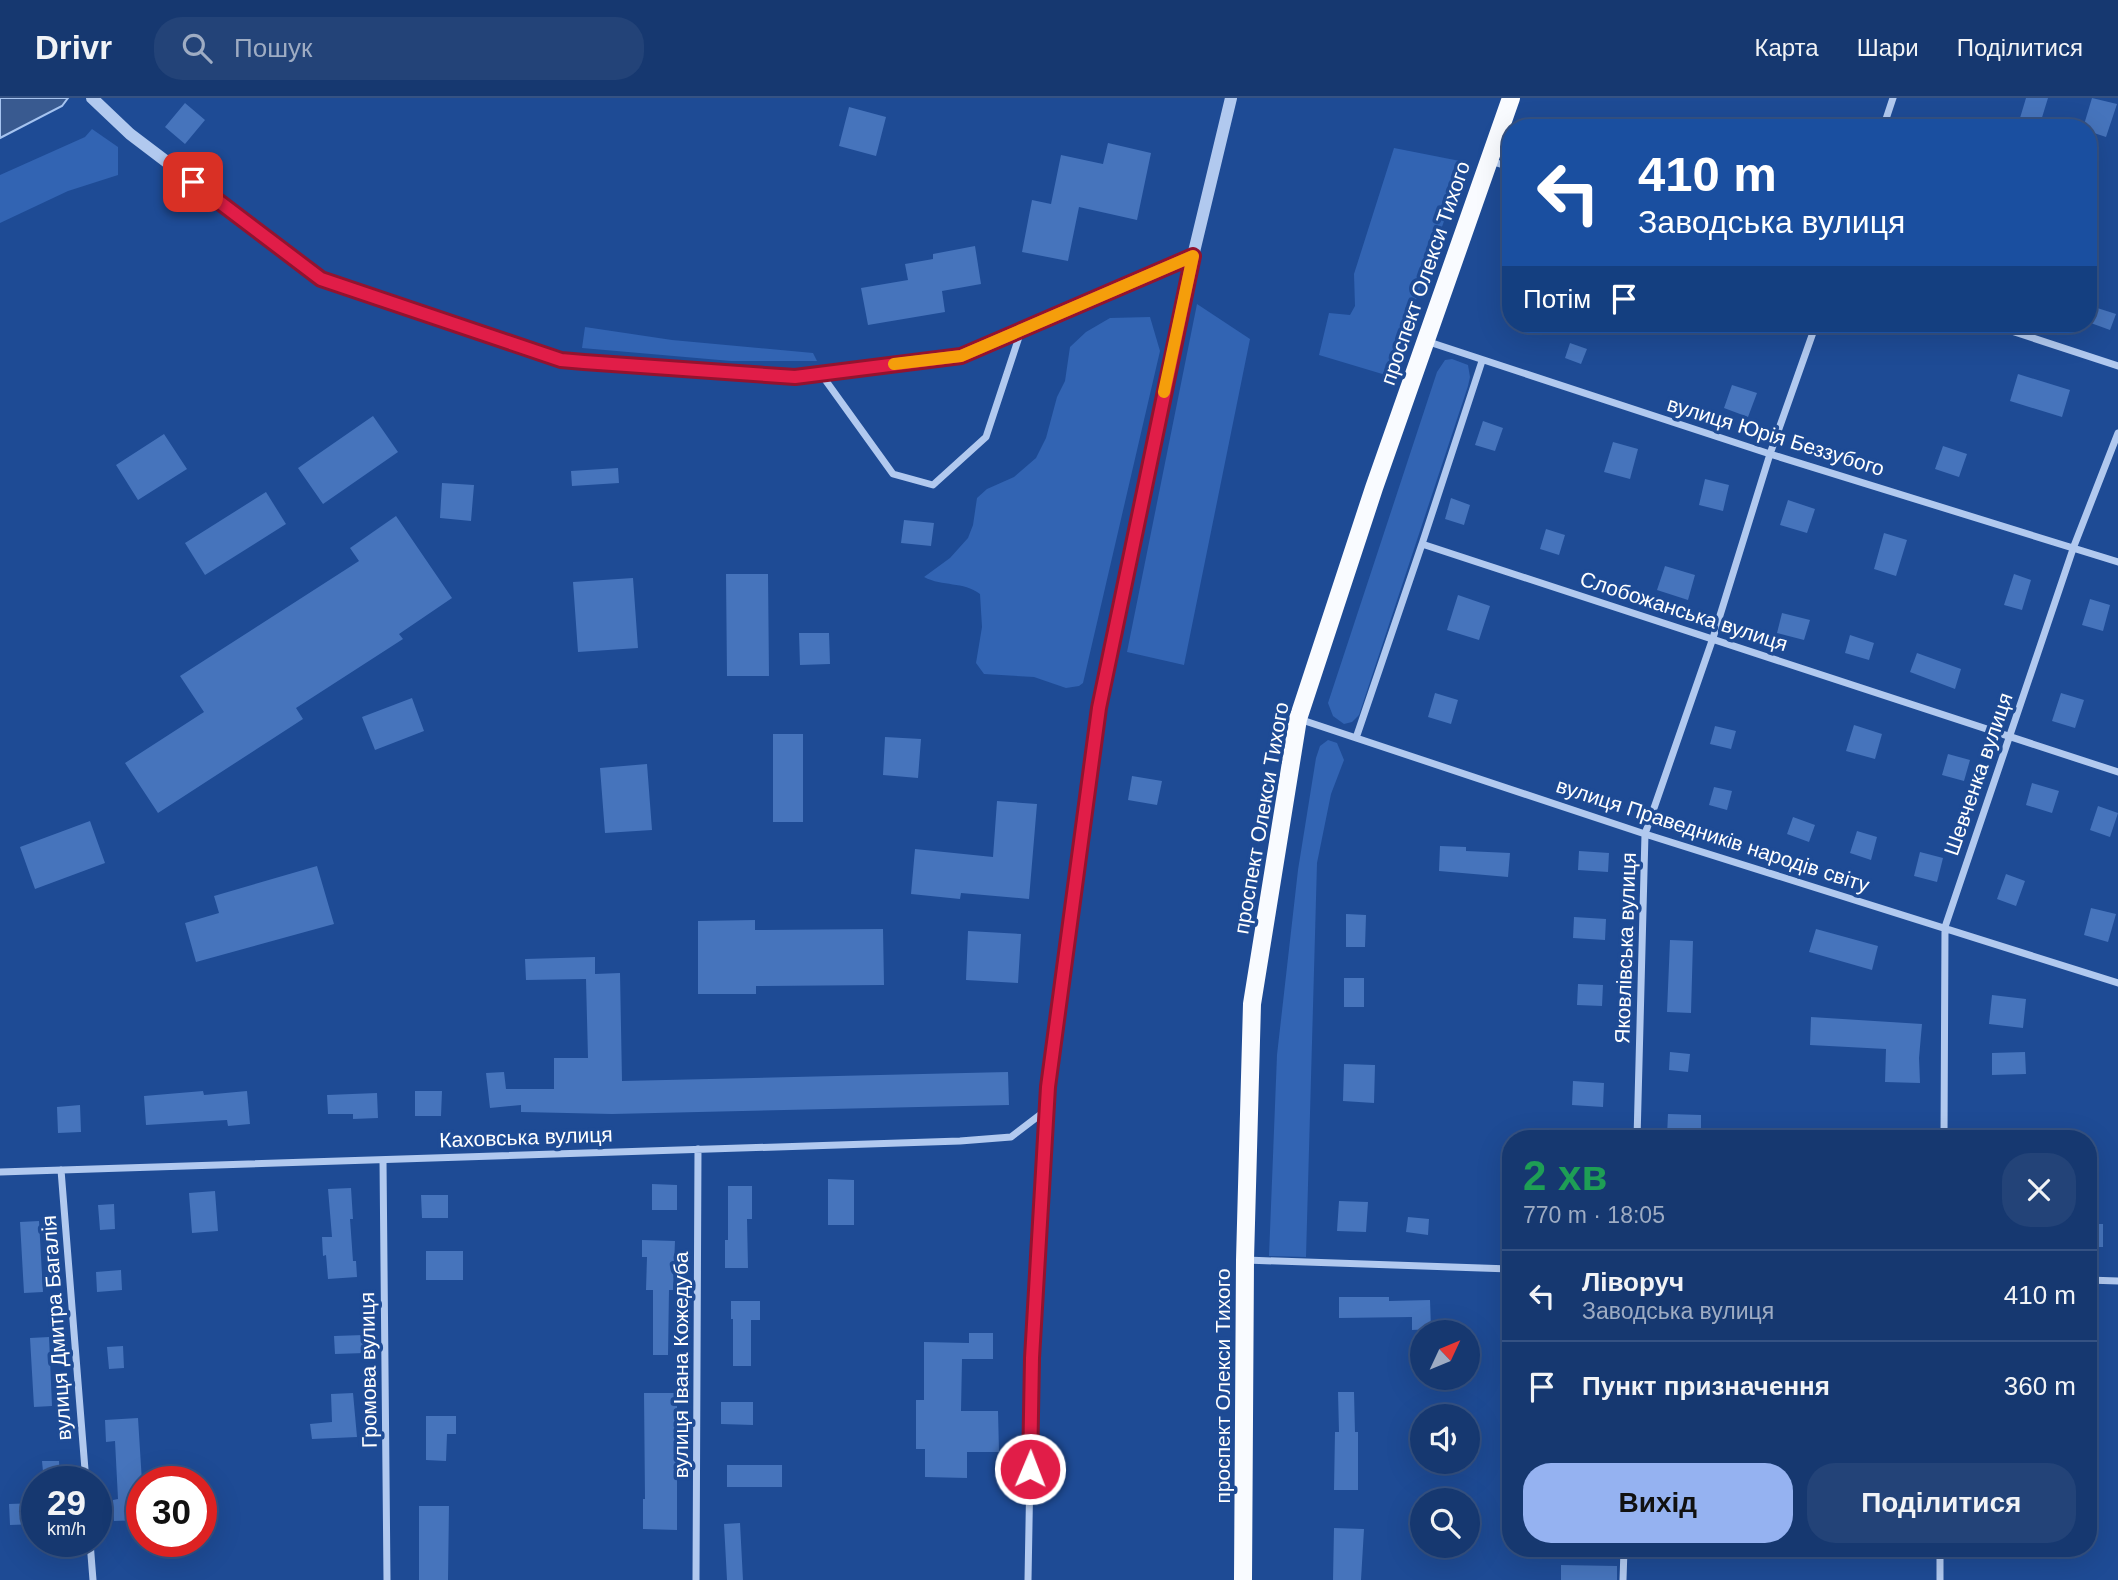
<!DOCTYPE html>
<html lang="uk">
<head>
<meta charset="utf-8">
<style>
  :root { --surface:#163870; --page:#234378; --text:#f1f3f6; --muted:#9eacc3; --line:#355283; --accent:#95b2f1 }
  body { margin:0; font-family:Helvetica,sans-serif; background:var(--page); color:var(--text); height:100vh; display:flex; flex-direction:column; font-size:26px; white-space:nowrap }
  * { box-sizing:border-box; margin:0 }
  p { font-size:23px; color:var(--muted) }
  .icon { flex:none; width:38px; height:38px; fill:none; stroke:currentColor; stroke-width:2; stroke-linecap:round; stroke-linejoin:round }
  .map { position:relative; flex:1; overflow:hidden }
  .drawer { position:absolute; left:1502px; top:1032px; width:595px; height:427px; display:flex; flex-direction:column; background:var(--surface); border-radius:28px; box-shadow:0 7px 28px #0002,0 0 0 2px var(--line) }
  .drawer>* { flex:none }
  .banner { position:absolute; left:1502px; top:21px; width:595px; height:214px; border-radius:28px; box-shadow:0 7px 28px #0002,0 0 0 2px var(--line); background:#1a4fa0; color:#fff; overflow:hidden }
  .needle { width:46px; rotate:46deg }
  .controls { position:absolute; left:1410px; top:1222px; display:grid; gap:14px }
  .controls a { display:grid; place-items:center; width:70px; height:70px; border-radius:50%; background:var(--surface); box-shadow:0 7px 28px #0002,0 0 0 2px var(--line); font-size:35px }
  .speed { position:absolute; left:21px; top:1368px; display:flex; gap:14px; font-size:35px; font-weight:700; text-align:center }
  .speed>* { display:grid; place-content:center; width:91px; height:91px; border-radius:50%; background:var(--surface); box-shadow:0 7px 28px #0002,0 0 0 2px var(--line); line-height:1 }
  .speed small { font-size:18px; font-weight:400 }
  .speed .limit { border:10px solid #d22; background:#fff; color:#111 }
  .pin { position:absolute; display:grid; place-items:center; width:60px; height:60px; color:#fff; margin:-30px; border-radius:14px; box-shadow:0 4px 10px #0006 }
  .me { position:absolute; width:77px; margin:-38px; rotate:1deg; stroke-linejoin:round; filter:drop-shadow(0 0 5px #0008) }
  .turn { display:flex; align-items:center; gap:24px; height:147px; padding:0 21px; font-size:32px }
  .turn .icon { width:91px; height:91px; stroke-width:2.5 }
  .turn b { display:block; font-size:49px; line-height:60px }
  .then { display:flex; align-items:center; height:66px; padding:0 21px; background:#0003; gap:14px; font-size:26px }
  .round { display:grid; place-items:center; flex:none; width:74px; height:74px; border-radius:28px; background:var(--page) }
  .overview { display:flex; align-items:center; justify-content:space-between; height:119px; padding:0 21px }
  h1 { font-size:42px; font-weight:600; line-height:52px; color:#1e9e55 }
  .action { display:flex; gap:14px; margin-top:auto; padding:14px 21px }
  .action a { flex:1; height:80px; border-radius:28px; background:var(--accent); color:#111; font-size:28px; font-weight:600; line-height:80px; text-align:center }
  .action a+a { background:var(--page); color:var(--text) }
  ul { padding:0; list-style:none }
  li { display:flex; align-items:center; gap:21px; height:91px; padding:0 21px; border-top:2px solid var(--line) }
  li div { flex:1 }
  li b { display:block; font-size:26px }
  li em { font-style:normal }
  header { display:flex; align-items:center; gap:42px; box-sizing:border-box; height:98px; padding:0 35px; background:var(--surface); border-bottom:2px solid var(--line) }
  header strong { font-size:33px }
  nav { display:flex; gap:38px; margin-inline-start:auto; font-size:24px }
  .search { width:490px; height:63px; background:var(--page); display:flex; align-items:center; gap:18px; box-sizing:border-box; padding:0 24px; border-radius:28px; color:var(--muted); font-size:26px }
  .map>svg:first-child { display:block }
  .green { fill:#3264b3 }
  .water { fill:#395a90; stroke:#a5c3f0; stroke-width:2 }
  .building { fill:#4674bc }
  .lines { fill:none; stroke-linecap:round; stroke-linejoin:round }
  .minor { stroke:#b1c9ef; stroke-width:7 }
  .tertiary { stroke:#b1c9ef; stroke-width:12 }
  .primary { stroke:#f9fbff; stroke-width:18 }
  .route-casing { stroke:#92132f; stroke-width:18 }
  .route { stroke:#e11d48; stroke-width:12 }
  .slow { stroke:#f59e0b; stroke-width:12 }
  .labels { text-anchor:middle; dominant-baseline:central; stroke-width:7; stroke-linejoin:round; paint-order:stroke }
  .street-label { font-size:21px; fill:#fff; stroke:#1e4b95 }
</style>
</head>
<body>
<header>
<strong>Drivr</strong>
<div class="search"><svg class="icon" aria-label="search" viewBox="0 0 24 24"><circle cx="10" cy="10" r="6"/><path d="M15 15l6 6"/></svg>Пошук</div>
<nav><a>Карта</a><a>Шари</a><a>Поділитися</a></nav>
</header>
<div class="map">
<svg width="2118" height="1482" viewBox="0 0 2118 1482">
  <rect width="100%" height="100%" fill="#1e4b95"/>
  <path class="green" d="M 92,31 L 118,49 L 118,77 L 68,93 L 0,125 L 0,77 L 85,39 Z
    M 1394,50 L 1465,64 L 1389,278 L 1319,257 L 1329,215 L 1350,217 L 1355,208 L 1354,176 Z
    M 1197,206 L 1250,241 L 1184,567 L 1127,554 Z
    M 1150,219 L 1160,253 L 1083,585 L 1079,588 L 1066,590 L 1034,579 L 984,576 L 976,565 L 982,529 L 980,496 C 963,483 943,489 924,479 L 950,460 L 968,440 L 973,427 L 977,400 L 987,391 L 1014,379 L 1036,360 L 1046,340 L 1057,299 L 1065,283 L 1070,249 L 1086,234 L 1110,220 Z
    M 585,229 L 672,242 L 813,255 L 817,263 L 731,263 L 582,250 Z
    M 1452,261 L 1468,267 L 1470,279 L 1468,288 L 1359,617 L 1352,624 L 1344,626 L 1333,618 L 1328,605 L 1437,274 L 1445,262 Z
    M 1328,642 L 1337,645 L 1344,662 L 1331,696 L 1317,765 L 1306,1159 L 1269,1158 L 1277,957 L 1298,772 L 1316,660 L 1320,648 Z"/>
  <path class="water" d="M 0,0 L 68,0 L 62,8 L 0,40 Z"/>
  <path class="building" d="M 2026,0 L 2048,0 L 2040,26 L 2020,20 Z
    M 2092,0 L 2117,6 L 2106,39 L 2088,33 L 2088,30 L 2083,30 Z
    M 185,5 L 205,22 L 185,46 L 165,29 Z
    M 849,9 L 886,19 L 876,58 L 839,48 Z
    M 1108,45 L 1151,55 L 1137,122 L 1079,109 L 1068,163 L 1022,154 L 1032,102 L 1051,106 L 1061,57 L 1103,66 Z
    M 975,148 L 981,186 L 942,193 L 945,214 L 868,227 L 861,190 L 908,182 L 905,166 L 933,161 L 933,156 Z
    M 2091,208 L 2116,216 L 2110,232 L 2088,224 Z
    M 1570,245 L 1587,251 L 1581,266 L 1565,260 Z
    M 2018,276 L 2070,292 L 2062,319 L 2010,303 Z
    M 1732,287 L 1757,295 L 1748,319 L 1724,310 Z
    M 373,318 L 398,354 L 323,406 L 298,370 Z
    M 1483,323 L 1503,330 L 1495,353 L 1475,347 Z
    M 164,336 L 187,371 L 138,402 L 116,367 Z
    M 1613,344 L 1638,351 L 1630,381 L 1604,374 Z
    M 1943,348 L 1967,356 L 1959,379 L 1935,371 Z
    M 618,370 L 619,385 L 572,388 L 571,373 Z
    M 1705,381 L 1729,387 L 1723,413 L 1699,407 Z
    M 442,385 L 474,387 L 471,423 L 440,420 Z
    M 266,394 L 286,426 L 205,477 L 185,445 Z
    M 1451,400 L 1470,407 L 1464,427 L 1445,421 Z
    M 1788,402 L 1815,411 L 1807,435 L 1780,427 Z
    M 396,418 L 452,500 L 399,536 L 403,541 L 296,610 L 303,621 L 158,715 L 125,665 L 204,614 L 180,578 L 359,463 L 350,450 Z
    M 904,422 L 934,425 L 931,448 L 901,445 Z
    M 1546,431 L 1565,437 L 1559,457 L 1540,451 Z
    M 1884,435 L 1907,442 L 1896,478 L 1874,471 Z
    M 1665,468 L 1695,477 L 1688,502 L 1657,492 Z
    M 726,476 L 768,476 L 769,578 L 727,578 Z
    M 2014,476 L 2031,482 L 2022,512 L 2004,507 Z
    M 633,480 L 638,550 L 578,554 L 573,484 Z
    M 1458,497 L 1490,508 L 1479,542 L 1447,532 Z
    M 2090,501 L 2110,507 L 2103,533 L 2082,527 Z
    M 1782,515 L 1810,522 L 1804,542 L 1777,535 Z
    M 799,535 L 829,535 L 830,566 L 800,567 Z
    M 1850,537 L 1874,545 L 1869,562 L 1845,555 Z
    M 1917,555 L 1961,571 L 1955,591 L 1910,574 Z
    M 1435,595 L 1458,602 L 1451,626 L 1428,619 Z
    M 2061,595 L 2084,602 L 2075,630 L 2052,623 Z
    M 412,600 L 424,633 L 375,652 L 362,619 Z
    M 1854,627 L 1882,636 L 1875,661 L 1846,653 Z
    M 1715,628 L 1736,633 L 1731,651 L 1710,646 Z
    M 773,636 L 803,636 L 803,724 L 773,724 Z
    M 885,639 L 921,641 L 918,680 L 883,677 Z
    M 1948,656 L 1970,662 L 1964,683 L 1942,677 Z
    M 647,666 L 652,732 L 605,735 L 600,670 Z
    M 1132,678 L 1162,683 L 1157,707 L 1128,702 Z
    M 2032,685 L 2059,693 L 2052,715 L 2026,707 Z
    M 1714,689 L 1732,693 L 1727,712 L 1709,707 Z
    M 997,703 L 1037,706 L 1029,801 L 961,795 L 960,801 L 911,796 L 915,751 L 993,759 Z
    M 2098,708 L 2118,715 L 2110,739 L 2090,732 Z
    M 1793,719 L 1815,727 L 1809,744 L 1787,736 Z
    M 90,723 L 105,765 L 35,791 L 20,749 Z
    M 1857,733 L 1877,739 L 1871,762 L 1850,755 Z
    M 1440,748 L 1466,749 L 1466,753 L 1510,755 L 1508,779 L 1439,773 Z
    M 1579,753 L 1609,755 L 1608,774 L 1578,772 Z
    M 1920,754 L 1943,760 L 1937,784 L 1914,778 Z
    M 317,768 L 334,826 L 196,864 L 185,825 L 219,815 L 214,798 Z
    M 2006,776 L 2025,783 L 2016,808 L 1997,801 Z
    M 2091,810 L 2116,816 L 2108,844 L 2084,837 Z
    M 1346,816 L 1366,817 L 1365,849 L 1346,849 Z
    M 1574,819 L 1606,821 L 1605,842 L 1573,840 Z
    M 755,822 L 755,832 L 883,831 L 884,887 L 756,888 L 756,896 L 698,896 L 698,823 Z
    M 1816,831 L 1878,848 L 1872,872 L 1809,854 Z
    M 968,833 L 1021,836 L 1018,885 L 966,882 Z
    M 1670,842 L 1693,843 L 1691,915 L 1667,914 Z
    M 595,859 L 595,876 L 620,875 L 622,983 L 1008,974 L 1009,1007 L 612,1016 L 521,1014 L 521,1007 L 490,1010 L 486,975 L 504,974 L 506,991 L 554,991 L 554,960 L 588,960 L 586,881 L 526,882 L 525,861 Z
    M 1344,880 L 1364,880 L 1364,909 L 1344,909 Z
    M 1578,886 L 1603,887 L 1602,908 L 1577,907 Z
    M 1992,897 L 2026,901 L 2023,930 L 1989,926 Z
    M 1811,919 L 1922,926 L 1919,960 L 1920,985 L 1885,984 L 1886,951 L 1810,947 Z
    M 1670,954 L 1690,956 L 1688,974 L 1669,972 Z
    M 2025,954 L 2026,976 L 1992,977 L 1992,955 Z
    M 1344,966 L 1375,967 L 1374,1005 L 1343,1003 Z
    M 1573,983 L 1604,985 L 1603,1009 L 1572,1007 Z
    M 203,993 L 204,997 L 247,993 L 250,1026 L 228,1028 L 227,1022 L 146,1027 L 144,998 Z
    M 415,993 L 442,993 L 441,1018 L 415,1018 Z
    M 377,995 L 378,1020 L 353,1021 L 353,1016 L 328,1016 L 327,997 Z
    M 80,1007 L 81,1034 L 58,1035 L 57,1009 Z
    M 1668,1016 L 1701,1017 L 1701,1038 L 1667,1038 Z
    M 828,1081 L 854,1082 L 854,1127 L 828,1127 Z
    M 652,1086 L 677,1087 L 677,1112 L 652,1112 Z
    M 728,1088 L 752,1088 L 752,1121 L 747,1121 L 748,1170 L 725,1170 L 725,1142 L 728,1142 Z
    M 351,1090 L 353,1121 L 350,1121 L 353,1163 L 356,1163 L 357,1179 L 328,1181 L 326,1157 L 323,1158 L 322,1139 L 332,1139 L 328,1091 Z
    M 215,1093 L 218,1133 L 192,1135 L 189,1095 Z
    M 421,1097 L 448,1097 L 448,1120 L 422,1120 Z
    M 1339,1103 L 1368,1104 L 1366,1134 L 1337,1133 Z
    M 114,1106 L 115,1131 L 100,1132 L 98,1107 Z
    M 1408,1119 L 1429,1121 L 1428,1137 L 1406,1134 Z
    M 39,1123 L 43,1194 L 24,1195 L 20,1124 Z
    M 2088,1126 L 2103,1126 L 2103,1149 L 2088,1149 Z
    M 642,1142 L 675,1143 L 673,1192 L 669,1192 L 668,1257 L 653,1257 L 653,1192 L 646,1192 L 647,1159 L 642,1159 Z
    M 426,1153 L 463,1153 L 463,1182 L 426,1182 Z
    M 121,1172 L 122,1192 L 97,1194 L 96,1174 Z
    M 1339,1199 L 1389,1199 L 1389,1203 L 1430,1202 L 1431,1231 L 1412,1232 L 1412,1219 L 1339,1220 Z
    M 731,1203 L 760,1203 L 760,1222 L 751,1222 L 751,1268 L 733,1268 L 733,1221 L 731,1221 Z
    M 969,1235 L 993,1235 L 993,1261 L 962,1261 L 961,1313 L 998,1313 L 999,1354 L 967,1354 L 967,1380 L 925,1379 L 925,1351 L 916,1351 L 916,1302 L 924,1302 L 924,1244 L 969,1245 Z
    M 364,1237 L 365,1255 L 335,1256 L 334,1238 Z
    M 49,1239 L 52,1308 L 34,1309 L 30,1240 Z
    M 123,1248 L 124,1270 L 109,1271 L 107,1249 Z
    M 1338,1294 L 1354,1294 L 1355,1334 L 1358,1334 L 1358,1392 L 1334,1392 L 1335,1334 L 1339,1334 Z
    M 353,1295 L 357,1339 L 312,1341 L 310,1326 L 332,1324 L 331,1296 Z
    M 644,1295 L 677,1295 L 677,1432 L 643,1431 L 643,1401 L 645,1401 Z
    M 721,1304 L 753,1304 L 753,1327 L 721,1326 Z
    M 426,1318 L 456,1318 L 456,1336 L 447,1336 L 446,1363 L 426,1362 Z
    M 138,1320 L 142,1384 L 142,1422 L 114,1423 L 113,1402 L 118,1401 L 115,1343 L 106,1344 L 105,1322 Z
    M 42,1363 L 59,1363 L 60,1384 L 44,1384 Z
    M 727,1367 L 782,1367 L 782,1389 L 727,1389 Z
    M 37,1405 L 37,1426 L 10,1427 L 9,1406 Z
    M 419,1408 L 449,1408 L 448,1482 L 419,1482 Z
    M 740,1425 L 743,1482 L 727,1482 L 724,1426 Z
    M 1334,1430 L 1364,1431 L 1361,1482 L 1333,1482 Z
    M 1561,1467 L 1617,1468 L 1617,1482 L 1561,1482 Z"/>
  <g class="lines">
    <path class="minor" d="M 1883,30 L 1893,0
      M 1490,63 L 1510,69
      M 1990,226 L 2118,268
      M 1426,243 L 1770,356 L 2118,464
      M 1482,263 L 1422,446 L 2118,674
      M 821,276 L 893,376 L 933,387 L 986,339 L 1021,233
      M 1299,621 L 1645,736 L 2118,885
      M 1356,640 L 1422,446
      M 1637,1041 L 1645,736 L 1713,540 L 1770,356 L 1816,226
      M 1944,1041 L 1945,829 L 2074,448 L 2118,335
      M 383,1062 L 387,1482
      M 61,1072 L 86,1384
      M 0,1074 L 960,1043 L 1011,1039 L 1045,1013
      M 1246,1162 L 1510,1171
      M 2088,1182 L 2118,1183
      M 90,1444 L 93,1482
      M 696,1482 L 698,1051
      M 1028,1482 L 1032,1260 L 1045,1013 L 1099,610 L 1192,159
      M 1623,1482 L 1624,1451
      M 1940,1482 L 1940,1451"/>
    <path class="tertiary" d="M 92,0 L 130,36 L 321,181 L 561,262 L 795,279 L 961,258 L 1193,158 L 1231,0"/>
    <path class="primary" d="M 1243,1482 L 1245,1162 L 1252,906 L 1298,621 L 1374,390 L 1511,0"/>
  </g>
  <g class="lines">
    <defs>
      <path id="route" d="M 193,84 L 321,181 L 561,262 L 584,264 L 795,279 L 961,258 L 1193,158 L 1099,610 L 1048,989 L 1032,1260 L 1030,1371"/>
    </defs>
    <use href="#route" class="route-casing"/>
    <use href="#route" class="route"/>
    <path class="slow" d="M 894,266 L 961,258 L 1193,158 L 1164,294"/>
  </g>
  <g class="labels">
    <g class="street-label">
      <text transform="translate(1425 175) rotate(-71)">проспект Олекси Тихого</text>
      <text transform="translate(1776 338) rotate(17)">вулиця Юрія Беззубого</text>
      <text transform="translate(1684 513) rotate(18)">Слобожанська вулиця</text>
      <text transform="translate(1978 676) rotate(-71)">Шевченка вулиця</text>
      <text transform="translate(1261 720) rotate(-80)">проспект Олекси Тихого</text>
      <text transform="translate(1713 737) rotate(18)">вулиця Праведників народів світу</text>
      <text transform="translate(1625 850) rotate(-88)">Яковлівська вулиця</text>
      <text transform="translate(526 1039) rotate(-2)">Каховська вулиця</text>
      <text transform="translate(56 1230) rotate(-94)">вулиця Дмитра Багалія</text>
      <text transform="translate(680 1267) rotate(-90)">вулиця Івана Кожедуба</text>
      <text transform="translate(368 1272) rotate(-91)">Громова вулиця</text>
      <text transform="translate(1222 1288) rotate(-90)">проспект Олекси Тихого</text>
    </g>
  </g>
</svg>
<div class="controls">
<a><svg class="needle" viewBox="-14 -14 28 28"><path d="M0-13l5 13h-10z" fill="#e53935"/><path d="M0 13l5-13h-10z" fill="#9eacc3"/></svg></a>
<a><svg class="icon" aria-label="sound" viewBox="0 0 24 24"><path d="M4 9h4l5-4v14l-5-4H4zM17 9q2 3 0 6"/></svg></a>
<a><svg class="icon" aria-label="search" viewBox="0 0 24 24"><circle cx="10" cy="10" r="6"/><path d="M15 15l6 6"/></svg></a>
</div>
<div class="speed"><div>29<small>km/h</small></div><div class="limit">30</div></div>
<div class="pin" style="left:193px;top:84px;background:#d93025"><svg class="icon" aria-label="arrive" viewBox="0 0 24 24"><path d="M6 21V4h12l-3 4 3 4H6"/></svg></div>
<svg class="me" style="left:1030px;top:1371px" viewBox="-20 -20 40 40"><circle r="17" fill="#e11d48" stroke="#fff" stroke-width="3"/><path d="M0-11L8 9 0 5-8 9z" fill="#fff"/></svg>
<div class="banner">
<div class="turn"><svg class="icon" aria-label="left" viewBox="0 0 24 24"><path d="M17 20v-9H6M10 6l-5 5 5 5"/></svg><div><b>410 m</b>Заводська вулиця</div></div>
<div class="then">Потім<svg class="icon" aria-label="arrive" viewBox="0 0 24 24"><path d="M6 21V4h12l-3 4 3 4H6"/></svg></div>
</div>
<section class="drawer">
<div class="overview"><div><h1>2 хв</h1><p>770 m · 18:05</p></div><a class="round"><svg class="icon" aria-label="close" viewBox="0 0 24 24"><path d="M6 6l12 12M18 6L6 18"/></svg></a></div>
<ul>
<li><svg class="icon" aria-label="left" viewBox="0 0 24 24"><path d="M17 20v-9H6M10 6l-5 5 5 5"/></svg><div><b>Ліворуч</b><p>Заводська вулиця</p></div><em>410 m</em></li>
<li><svg class="icon" aria-label="arrive" viewBox="0 0 24 24"><path d="M6 21V4h12l-3 4 3 4H6"/></svg><div><b>Пункт призначення</b></div><em>360 m</em></li>
</ul>
<div class="action"><a>Вихід</a><a>Поділитися</a></div>
</section>
</div>
</body>
</html>
